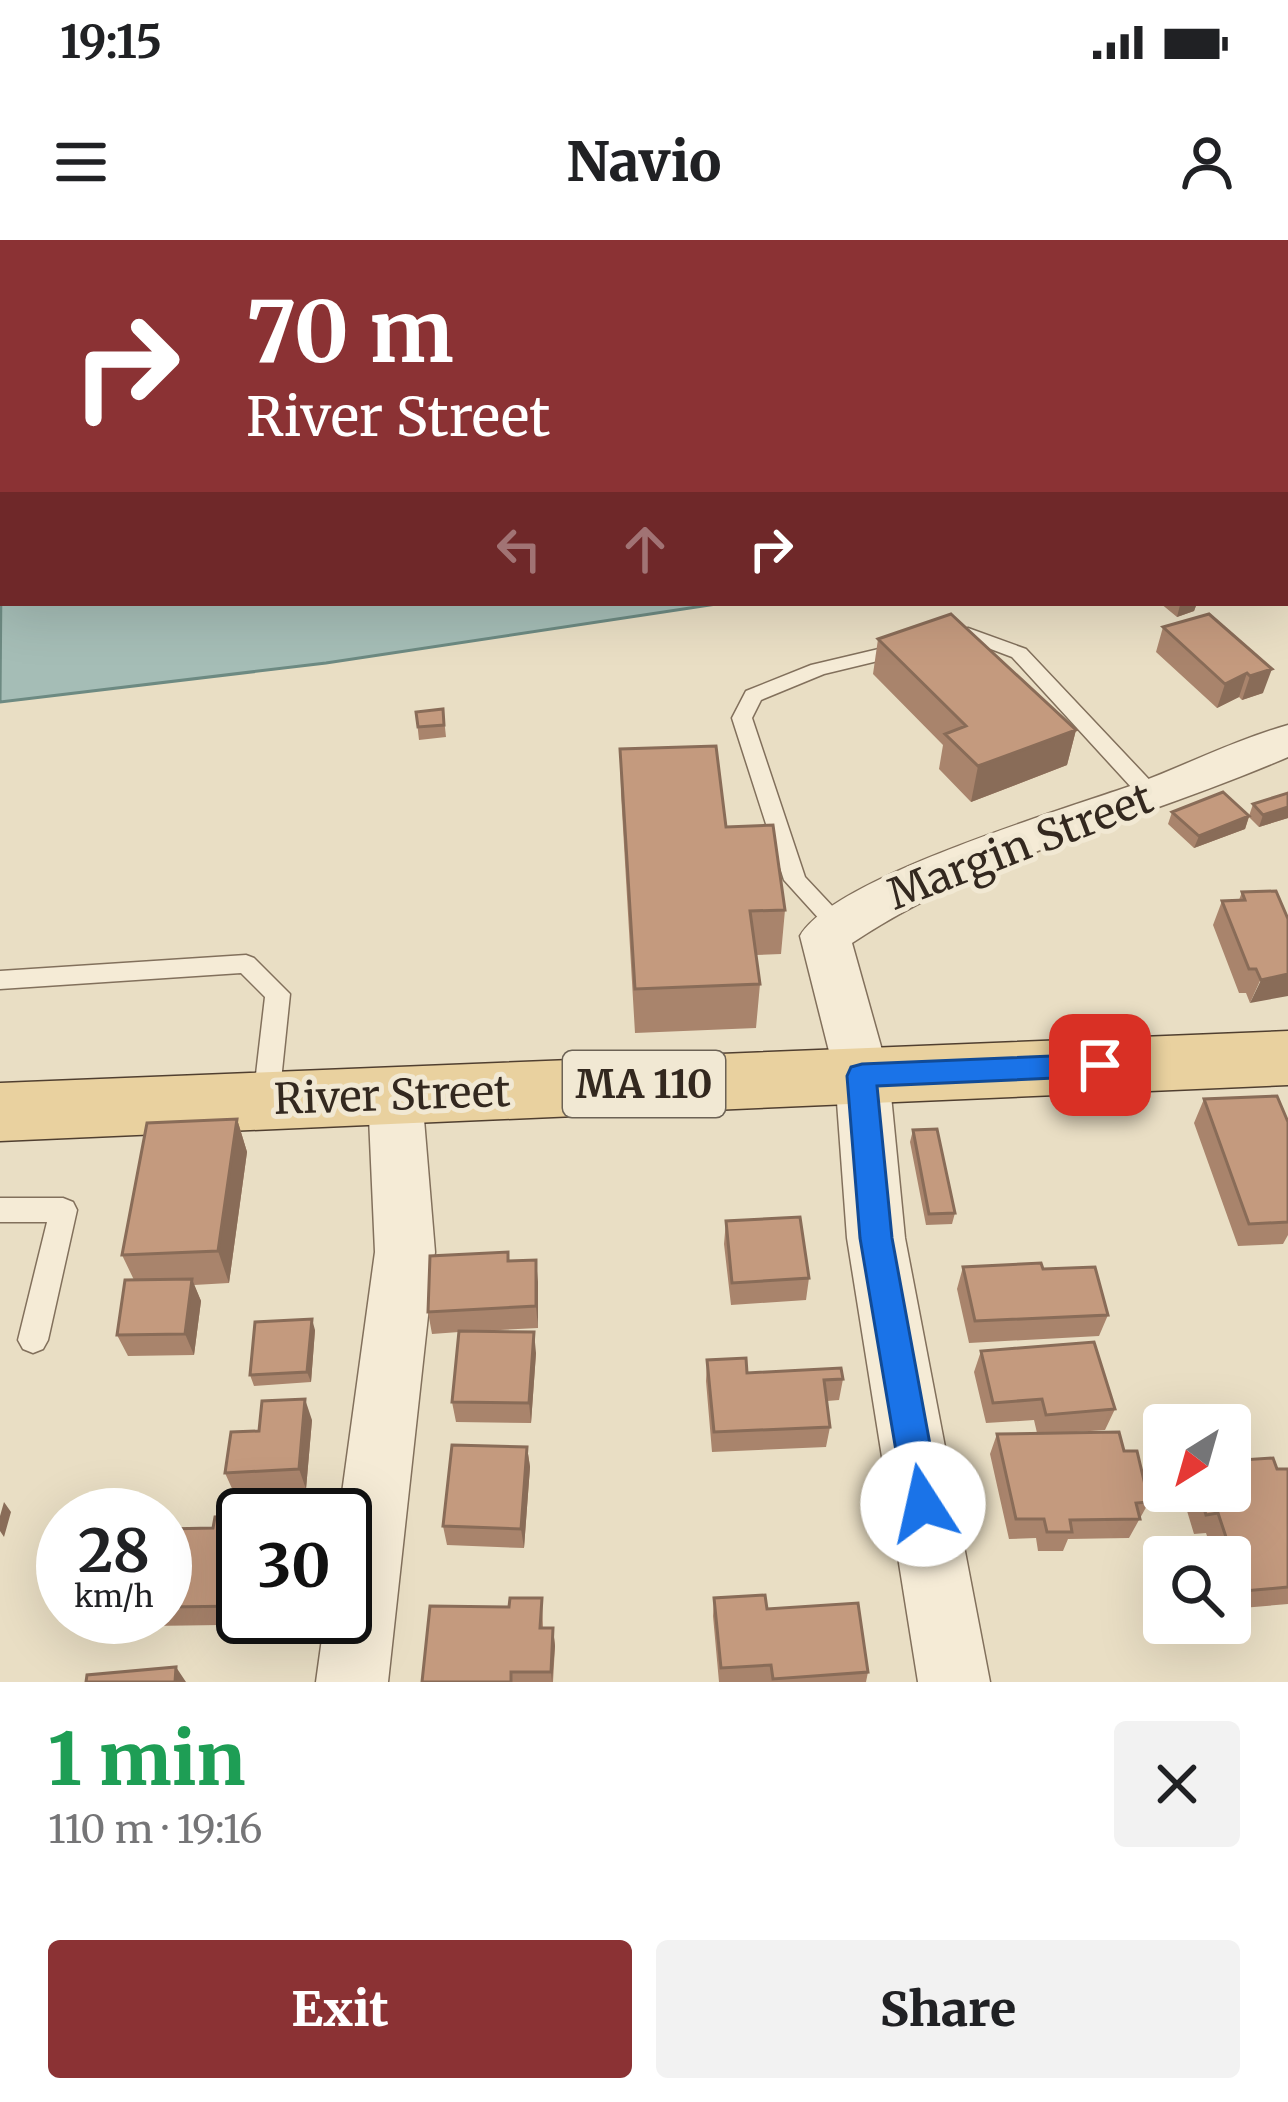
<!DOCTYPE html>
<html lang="en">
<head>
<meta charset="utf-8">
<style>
  :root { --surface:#fff; --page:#f2f2f2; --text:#202124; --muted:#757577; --accent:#8b3234 }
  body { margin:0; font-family:Merriweather,serif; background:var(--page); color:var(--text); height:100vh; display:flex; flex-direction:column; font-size:45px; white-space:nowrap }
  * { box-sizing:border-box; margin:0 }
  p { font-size:39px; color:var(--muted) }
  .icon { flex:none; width:66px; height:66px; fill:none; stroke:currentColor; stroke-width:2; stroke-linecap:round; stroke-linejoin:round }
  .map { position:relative; height:1442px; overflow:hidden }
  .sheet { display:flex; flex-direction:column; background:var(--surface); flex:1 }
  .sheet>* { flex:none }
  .banner { position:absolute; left:0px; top:0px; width:1290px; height:366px; box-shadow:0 12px 48px #0002; background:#8b3234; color:#fff; overflow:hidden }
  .needle { width:78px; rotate:217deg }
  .controls { position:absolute; left:1143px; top:1164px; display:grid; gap:24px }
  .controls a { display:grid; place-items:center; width:108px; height:108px; border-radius:12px; background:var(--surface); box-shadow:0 12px 48px #0002; font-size:60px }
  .speed { position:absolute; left:36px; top:1248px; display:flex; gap:24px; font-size:60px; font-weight:700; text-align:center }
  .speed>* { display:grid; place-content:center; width:156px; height:156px; border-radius:50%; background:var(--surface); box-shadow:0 12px 48px #0002; line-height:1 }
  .speed small { font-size:30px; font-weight:400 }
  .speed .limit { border:6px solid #111; border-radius:18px; background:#fff; color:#111 }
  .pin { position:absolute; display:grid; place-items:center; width:102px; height:102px; color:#fff; margin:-51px; border-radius:24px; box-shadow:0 6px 18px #0006 }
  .me { position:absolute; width:132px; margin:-66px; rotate:350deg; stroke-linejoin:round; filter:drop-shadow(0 0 9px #0008) }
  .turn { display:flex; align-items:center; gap:42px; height:252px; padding:0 48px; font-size:54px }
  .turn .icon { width:156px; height:156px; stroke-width:2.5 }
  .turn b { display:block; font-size:84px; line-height:102px }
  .lanes { display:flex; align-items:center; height:114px; padding:0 48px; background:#0003; justify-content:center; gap:60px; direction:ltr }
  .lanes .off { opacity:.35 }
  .round { display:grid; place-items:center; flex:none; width:126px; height:126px; border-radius:12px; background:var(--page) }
  .summary { display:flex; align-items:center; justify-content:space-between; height:204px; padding:0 48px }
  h1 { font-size:72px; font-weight:800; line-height:90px; color:#1e9e55 }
  .button { display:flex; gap:24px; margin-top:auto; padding:24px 48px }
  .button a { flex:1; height:138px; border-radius:12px; background:var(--accent); color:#fff; font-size:48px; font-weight:800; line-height:138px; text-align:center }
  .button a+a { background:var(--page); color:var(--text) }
  .status { display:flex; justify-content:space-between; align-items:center; height:84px; padding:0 60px; background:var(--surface); direction:ltr }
  .status svg { height:33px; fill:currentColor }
  header { display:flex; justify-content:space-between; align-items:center; height:156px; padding:0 48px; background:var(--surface); font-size:54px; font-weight:800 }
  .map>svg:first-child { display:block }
  .water { fill:#a5bdb6; stroke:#6d8a82; stroke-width:3 }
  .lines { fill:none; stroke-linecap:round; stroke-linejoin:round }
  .lane-casing { stroke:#82705c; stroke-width:3 }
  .street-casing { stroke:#82705c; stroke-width:3 }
  .primary-casing { stroke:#503f30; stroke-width:3 }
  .lane { fill:#f5ebd6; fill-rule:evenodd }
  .street { fill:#f5ebd6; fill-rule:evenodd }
  .primary { fill:#e9d19f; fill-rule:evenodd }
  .wall { fill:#a9846c }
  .shaded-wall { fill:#896c58 }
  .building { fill:#c49a7e; stroke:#896c58; stroke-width:3 }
  .route { fill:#1a73e8; stroke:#114b97; stroke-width:3 }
  .labels { text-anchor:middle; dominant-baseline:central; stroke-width:10; stroke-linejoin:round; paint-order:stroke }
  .shield { fill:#f1e8d3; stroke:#6c6255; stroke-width:3 }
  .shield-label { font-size:39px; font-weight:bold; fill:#33281f }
  .street-label { font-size:42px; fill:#33281f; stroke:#f1e8d3 }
</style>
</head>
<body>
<div class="status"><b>19:15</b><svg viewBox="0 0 49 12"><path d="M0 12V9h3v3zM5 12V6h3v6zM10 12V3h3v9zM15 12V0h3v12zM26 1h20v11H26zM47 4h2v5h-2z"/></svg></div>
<header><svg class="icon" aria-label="menu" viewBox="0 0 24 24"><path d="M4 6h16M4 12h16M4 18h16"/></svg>Navio<svg class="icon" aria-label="person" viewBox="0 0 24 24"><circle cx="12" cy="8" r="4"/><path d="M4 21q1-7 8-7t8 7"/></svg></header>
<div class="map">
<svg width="1288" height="1442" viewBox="0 0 1288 1442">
  <rect width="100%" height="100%" fill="#e9dec4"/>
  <path class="water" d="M 728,0 L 1288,0 L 1288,260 L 1287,3 L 713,3 Z
    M 3,98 L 3,363 L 723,363 L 326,423 L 0,462 Z"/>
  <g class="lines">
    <defs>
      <path id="lane" d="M 968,388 L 1026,409 L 1159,550 L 1162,555 L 1159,560 L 1143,560 L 1012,417 L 967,400 L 944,406 L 934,400 L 937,396 Z
        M 904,403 L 914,409 L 911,413 L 824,434 L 761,460 L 752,478 L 805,637 L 851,686 L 839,695 L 831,692 L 784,640 L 732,478 L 746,451 L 811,425 Z
        M 246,715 L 254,718 L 290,754 L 279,860 L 275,867 L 266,870 L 257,867 L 253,860 L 265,757 L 241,733 L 0,749 L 0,731 Z
        M 0,958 L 63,958 L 73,962 L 77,970 L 48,1100 L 43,1109 L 33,1113 L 23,1109 L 18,1100 L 47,982 L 0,982 Z"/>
      <path id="street" d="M 1288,485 L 1288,517 C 1144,580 983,615 852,703 L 889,835 L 905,998 L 990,1442 L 918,1442 L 847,998 L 835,835 L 800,696 C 833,638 1063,570 1133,545 C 1184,526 1235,500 1288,485 Z
        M 395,833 L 414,840 L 422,855 L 435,1012 L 388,1442 L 316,1442 L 325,1377 L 345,1377 L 345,1275 L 339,1275 L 375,1012 L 368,855 L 376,840 Z"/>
      <path id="primary" d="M 1288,791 L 1288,845 L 0,901 L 0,843 Z"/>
    </defs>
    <use href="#lane" class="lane-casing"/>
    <use href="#street" class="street-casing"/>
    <use href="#primary" class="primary-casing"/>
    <use href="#lane" class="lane"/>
    <use href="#street" class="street"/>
    <use href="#primary" class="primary"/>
  </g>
  <path class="wall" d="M 0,0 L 245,0 L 246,3 L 3,3 L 3,86 L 0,86 Z
    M 1160,363 L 1197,363 L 1194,371 L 1177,377 Z
    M 1209,374 L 1263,453 L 1242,460 L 1239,457 L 1217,468 L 1156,412 L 1163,387 Z
    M 878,399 L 1076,490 L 1067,525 L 971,562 L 939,529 L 943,505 L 873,434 Z
    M 443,469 L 446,497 L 419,500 L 416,472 Z
    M 620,509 L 726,587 L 785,670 L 781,714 L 756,715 L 760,744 L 756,788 L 635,793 L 621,554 Z
    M 1288,553 L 1288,578 L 1259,587 L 1249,577 L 1245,589 L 1194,608 L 1168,584 L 1172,572 L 1249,576 L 1253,564 Z
    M 1242,652 L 1288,679 L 1250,763 L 1246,753 L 1239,753 L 1213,685 L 1222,661 L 1239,660 Z
    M 1204,859 L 1288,882 L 1288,995 L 1283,1004 L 1238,1006 L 1194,883 Z
    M 237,879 L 247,912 L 229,1043 L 194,1045 L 201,1061 L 194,1115 L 128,1116 L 117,1095 L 134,1040 L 122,1015 Z
    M 913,890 L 955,973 L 952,984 L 926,985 L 910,902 Z
    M 726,981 L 809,1038 L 806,1060 L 731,1065 L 724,1004 Z
    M 536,1020 L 538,1088 L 481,1091 L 536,1113 L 531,1183 L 456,1182 L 452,1162 L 459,1092 L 432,1094 L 428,1072 L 509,1021 Z
    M 963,1027 L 1043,1029 L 1108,1075 L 1099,1096 L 969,1103 L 957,1049 Z
    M 315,1090 L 311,1142 L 254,1146 L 250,1135 Z
    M 981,1111 L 1115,1169 L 1105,1190 L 1076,1192 L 1124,1211 L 1149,1262 L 1129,1298 L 1068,1299 L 1063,1311 L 1038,1311 L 1036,1298 L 1009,1299 L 990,1214 L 997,1194 L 1037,1193 L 1034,1180 L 986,1183 L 974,1132 Z
    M 707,1120 L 747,1133 L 843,1139 L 839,1160 L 827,1161 L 830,1187 L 826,1207 L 712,1212 L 706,1141 Z
    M 312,1180 L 306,1249 L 234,1253 L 225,1233 Z
    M 527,1207 L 530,1227 L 524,1308 L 447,1305 L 443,1286 Z
    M 1242,1220 L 1277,1229 L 1288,1229 L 1288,1364 L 1230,1369 L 1230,1317 L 1214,1317 L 1206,1293 L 1194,1294 L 1181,1251 L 1230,1251 Z
    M 243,1276 L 243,1377 L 285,1377 L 284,1384 L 150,1386 L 145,1377 L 165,1377 L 165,1289 L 213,1288 Z
    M 542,1358 L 543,1388 L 553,1388 L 555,1406 L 553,1442 L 422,1442 L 509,1367 Z
    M 714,1358 L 767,1369 L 868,1432 L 866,1442 L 719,1442 L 713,1376 Z"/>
  <path class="shaded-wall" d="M 1186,363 L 1197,363 L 1194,371 L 1177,377 L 1180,365 Z
    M 1272,429 L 1263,453 L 1242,460 L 1250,436 Z
    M 1247,433 L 1239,457 L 1217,468 L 1225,444 Z
    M 1076,490 L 1067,525 L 971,562 L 978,526 Z
    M 1288,567 L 1288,578 L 1259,587 L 1263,575 Z
    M 1249,576 L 1245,589 L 1194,608 L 1199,596 Z
    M 1288,734 L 1288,756 L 1250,763 L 1261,740 Z
    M 237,879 L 247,912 L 229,1043 L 218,1011 Z
    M 536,1020 L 538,1042 L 538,1088 L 536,1066 Z
    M 192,1039 L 201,1061 L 194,1115 L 185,1094 Z
    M 312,1079 L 315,1090 L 311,1142 L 307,1132 Z
    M 534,1092 L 536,1113 L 531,1183 L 529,1163 Z
    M 305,1159 L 312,1180 L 306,1249 L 299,1229 Z
    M 527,1207 L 530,1227 L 524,1308 L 521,1289 Z
    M 4,1262 L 11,1272 L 4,1297 L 0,1291 L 0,1276 Z
    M 553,1388 L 555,1406 L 552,1442 L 551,1432 Z
    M 176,1427 L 186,1442 L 175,1442 Z"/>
  <path class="building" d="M 0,0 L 241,0 L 241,3 L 3,3 L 3,44 L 0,44 Z
    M 951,374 L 1076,490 L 978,526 L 945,494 L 966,486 L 878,399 Z
    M 1209,374 L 1272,429 L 1250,436 L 1247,433 L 1225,444 L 1163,387 Z
    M 443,469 L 444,485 L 418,487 L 416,472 Z
    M 716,506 L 726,587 L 773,585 L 785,670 L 750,671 L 760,744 L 635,749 L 620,509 Z
    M 1223,552 L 1249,576 L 1199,596 L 1172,572 Z
    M 1288,553 L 1288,567 L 1263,575 L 1253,564 Z
    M 1276,651 L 1288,679 L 1288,734 L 1261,740 L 1256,729 L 1249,729 L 1222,661 L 1245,660 L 1242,652 Z
    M 1277,856 L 1288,882 L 1288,982 L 1249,984 L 1204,859 Z
    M 237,879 L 218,1011 L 122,1015 L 147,883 Z
    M 937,889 L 955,973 L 929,974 L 913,890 Z
    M 800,977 L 809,1038 L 732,1043 L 726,981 Z
    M 508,1012 L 508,1021 L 536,1020 L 536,1066 L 428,1072 L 430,1016 Z
    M 1041,1023 L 1043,1029 L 1095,1027 L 1108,1075 L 975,1081 L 963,1027 Z
    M 192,1039 L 185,1094 L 117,1095 L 125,1040 Z
    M 312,1079 L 307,1132 L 250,1135 L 255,1082 Z
    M 459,1091 L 534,1092 L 529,1163 L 452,1162 Z
    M 1094,1102 L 1115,1169 L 1046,1175 L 1042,1159 L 993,1163 L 981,1111 Z
    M 746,1118 L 747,1133 L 841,1128 L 843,1139 L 824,1140 L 830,1187 L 714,1192 L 707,1120 Z
    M 305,1159 L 299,1229 L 225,1233 L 231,1192 L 259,1191 L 262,1161 Z
    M 1230,1188 L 1242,1220 L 1273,1218 L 1277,1229 L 1288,1229 L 1288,1347 L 1244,1351 L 1218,1273 L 1206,1275 L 1199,1251 L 1230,1251 Z
    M 1119,1192 L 1124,1211 L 1137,1211 L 1149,1262 L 1136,1263 L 1140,1279 L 1070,1280 L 1072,1292 L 1047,1292 L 1044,1279 L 1016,1279 L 997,1194 Z
    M 452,1205 L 527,1207 L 521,1289 L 443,1286 Z
    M 243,1276 L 243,1366 L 165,1367 L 165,1289 L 213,1288 L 215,1277 Z
    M 765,1355 L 767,1369 L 858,1363 L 868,1432 L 773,1439 L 771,1425 L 721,1428 L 714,1358 Z
    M 510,1358 L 542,1358 L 540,1388 L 553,1388 L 551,1432 L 511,1432 L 511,1442 L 422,1442 L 430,1366 L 509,1367 Z
    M 176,1427 L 175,1442 L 86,1442 L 87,1435 Z"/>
  <path class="route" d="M 1100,814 L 1110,817 L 1114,825 L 1110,833 L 1100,836 L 877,846 L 892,998 L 941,1264 L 936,1277 L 923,1282 L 911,1277 L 905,1264 L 860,998 L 847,836 L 851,827 L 862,824 Z"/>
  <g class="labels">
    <rect class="shield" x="563" y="811" width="162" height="66" rx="9"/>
    <g class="shield-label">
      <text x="644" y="844">MA 110</text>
    </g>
    <g class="street-label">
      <text transform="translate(1020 606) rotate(-21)">Margin Street</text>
      <text transform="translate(392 855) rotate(-2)">River Street</text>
    </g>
  </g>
</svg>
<div class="controls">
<a><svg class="needle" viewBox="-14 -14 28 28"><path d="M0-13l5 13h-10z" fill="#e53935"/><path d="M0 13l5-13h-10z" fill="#757577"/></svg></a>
<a><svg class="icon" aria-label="search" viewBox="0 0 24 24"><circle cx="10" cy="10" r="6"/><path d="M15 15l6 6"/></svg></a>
</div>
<div class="speed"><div>28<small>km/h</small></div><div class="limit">30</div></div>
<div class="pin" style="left:1100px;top:825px;background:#d93025"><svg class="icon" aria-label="arrive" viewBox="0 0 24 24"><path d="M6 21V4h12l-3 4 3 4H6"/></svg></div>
<svg class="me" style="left:923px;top:1264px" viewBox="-20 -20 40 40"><circle r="19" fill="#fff"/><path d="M0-13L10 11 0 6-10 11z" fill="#1a73e8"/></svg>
<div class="banner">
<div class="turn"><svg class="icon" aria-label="right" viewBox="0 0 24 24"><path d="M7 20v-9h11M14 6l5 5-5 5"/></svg><div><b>70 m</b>River Street</div></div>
<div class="lanes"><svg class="icon off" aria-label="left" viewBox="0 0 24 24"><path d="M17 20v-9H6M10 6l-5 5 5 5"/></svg><svg class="icon off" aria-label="ahead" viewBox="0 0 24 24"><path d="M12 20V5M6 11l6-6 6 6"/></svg><svg class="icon" aria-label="right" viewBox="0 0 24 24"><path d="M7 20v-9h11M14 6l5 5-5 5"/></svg></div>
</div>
</div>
<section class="sheet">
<div class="summary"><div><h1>1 min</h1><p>110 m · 19:16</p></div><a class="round"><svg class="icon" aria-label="close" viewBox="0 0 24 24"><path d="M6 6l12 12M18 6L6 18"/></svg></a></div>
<div class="button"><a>Exit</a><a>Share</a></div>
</section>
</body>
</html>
